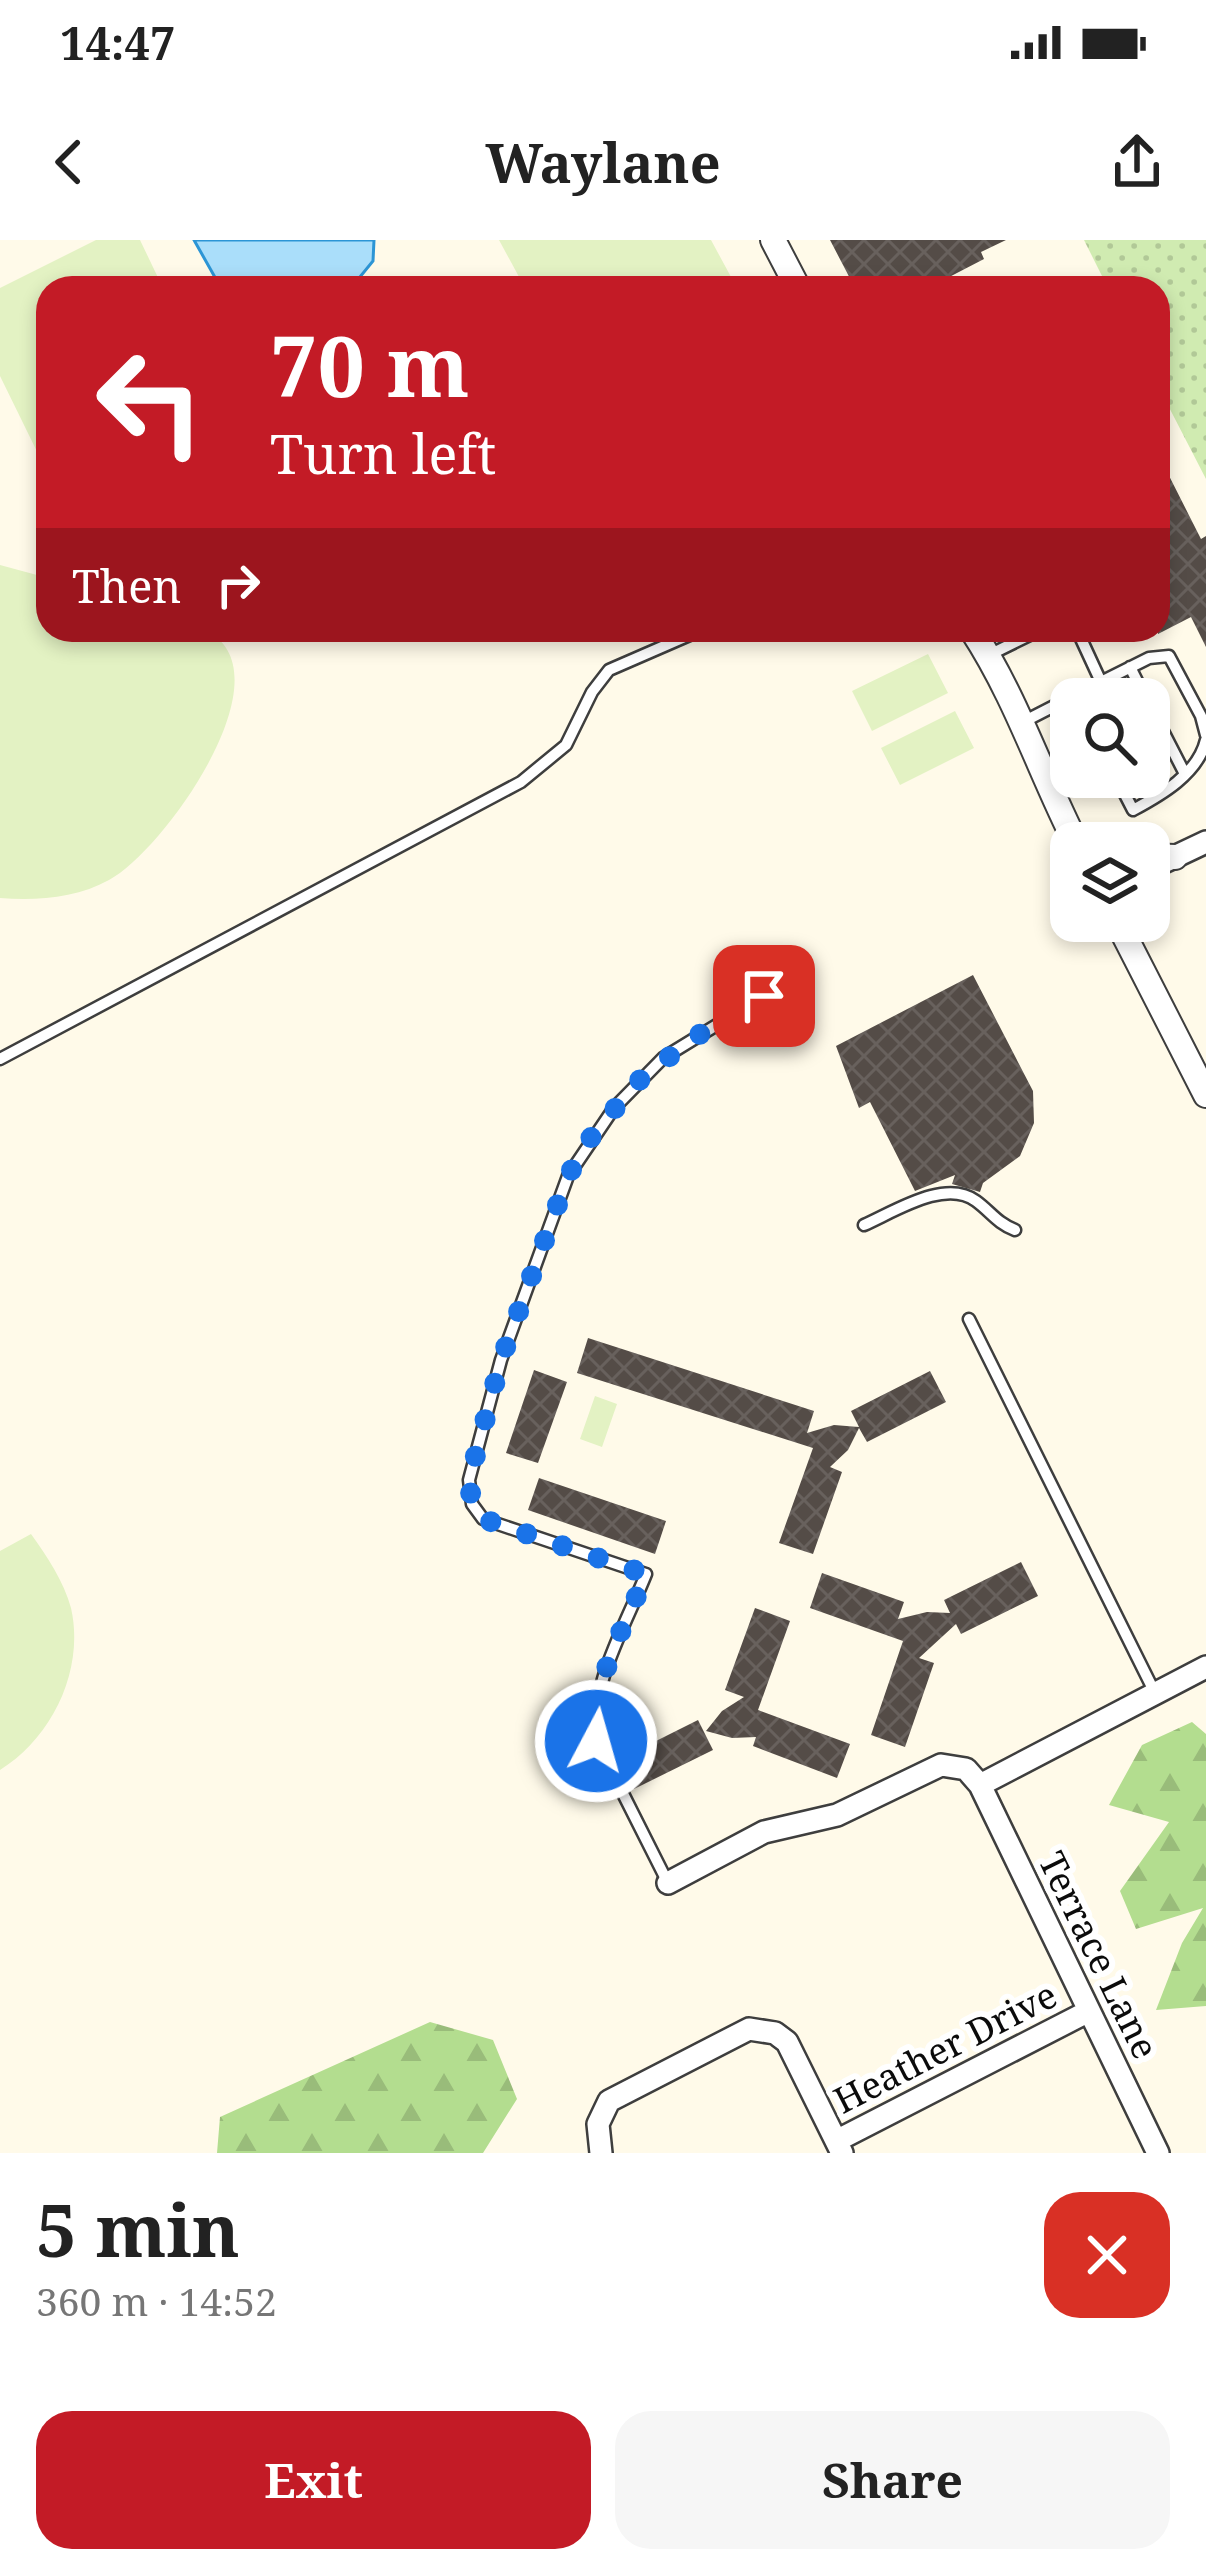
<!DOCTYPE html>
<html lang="en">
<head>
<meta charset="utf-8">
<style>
  :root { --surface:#fff; --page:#f6f6f6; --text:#222; --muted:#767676; --accent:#c31b26 }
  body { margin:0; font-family:"Noto Serif",serif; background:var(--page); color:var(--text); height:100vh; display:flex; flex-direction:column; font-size:45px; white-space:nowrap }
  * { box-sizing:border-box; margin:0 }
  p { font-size:39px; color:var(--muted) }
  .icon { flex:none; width:66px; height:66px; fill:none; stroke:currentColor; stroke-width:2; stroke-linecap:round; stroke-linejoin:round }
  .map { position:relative; height:1913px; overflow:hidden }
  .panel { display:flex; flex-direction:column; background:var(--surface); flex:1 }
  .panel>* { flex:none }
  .hud { position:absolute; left:36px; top:36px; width:1134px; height:366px; border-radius:36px; box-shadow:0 6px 18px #0003; background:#c31b26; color:#fff; overflow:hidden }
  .controls { position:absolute; left:1050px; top:438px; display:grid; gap:24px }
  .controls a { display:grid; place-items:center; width:120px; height:120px; border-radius:24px; background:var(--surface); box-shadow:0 6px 18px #0003; font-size:60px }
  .pin { position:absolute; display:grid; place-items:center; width:102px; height:102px; color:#fff; margin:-51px; border-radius:24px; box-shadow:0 6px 18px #0006 }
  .me { position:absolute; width:132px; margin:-66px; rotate:6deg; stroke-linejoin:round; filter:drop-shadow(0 0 9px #0008) }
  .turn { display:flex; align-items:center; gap:42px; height:252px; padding:0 36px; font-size:54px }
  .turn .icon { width:156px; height:156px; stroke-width:2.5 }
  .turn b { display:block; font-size:84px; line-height:102px }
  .then { display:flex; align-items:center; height:114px; padding:0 36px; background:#0003; gap:24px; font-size:45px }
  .round { display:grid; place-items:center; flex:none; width:126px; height:126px; border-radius:36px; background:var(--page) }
  .summary { display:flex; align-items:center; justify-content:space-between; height:204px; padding:0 36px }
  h1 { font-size:72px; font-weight:700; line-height:90px }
  .primary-button { display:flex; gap:24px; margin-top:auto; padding:24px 36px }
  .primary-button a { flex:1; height:138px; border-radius:36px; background:var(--accent); color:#fff; font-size:48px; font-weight:700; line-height:138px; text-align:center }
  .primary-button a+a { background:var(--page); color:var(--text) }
  .status { display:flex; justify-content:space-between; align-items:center; height:84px; padding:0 60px; background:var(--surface); direction:ltr }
  .status svg { height:33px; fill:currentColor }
  header { display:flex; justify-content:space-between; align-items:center; height:156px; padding:0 36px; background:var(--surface); font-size:54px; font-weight:700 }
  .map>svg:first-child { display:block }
  .grass { fill:url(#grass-dots) }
  .forest { fill:url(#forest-firs) }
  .pitch { fill:#e3f2c3 }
  .water { fill:#aadefa; stroke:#2c95d5; stroke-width:3 }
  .building { fill:url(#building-cross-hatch) }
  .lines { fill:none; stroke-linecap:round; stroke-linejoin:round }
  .service-casing { stroke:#3e3e3e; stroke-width:15 }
  .minor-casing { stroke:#3e3e3e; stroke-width:26 }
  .tertiary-casing { stroke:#3e3e3e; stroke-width:28 }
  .service { stroke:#fff; stroke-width:10 }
  .minor { stroke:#fff; stroke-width:21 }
  .tertiary { stroke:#fff; stroke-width:24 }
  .route { stroke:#1a73e8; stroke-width:21; stroke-dasharray:0 37.8 }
  .labels { text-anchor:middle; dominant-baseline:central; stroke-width:12; stroke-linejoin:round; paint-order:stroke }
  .street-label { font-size:36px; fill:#0b0b0b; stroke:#fff }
</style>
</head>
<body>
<div class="status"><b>14:47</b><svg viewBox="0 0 49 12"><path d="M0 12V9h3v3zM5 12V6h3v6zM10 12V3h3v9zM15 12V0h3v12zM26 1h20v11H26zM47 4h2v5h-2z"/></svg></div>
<header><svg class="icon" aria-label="back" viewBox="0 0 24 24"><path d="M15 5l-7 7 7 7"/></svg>Waylane<svg class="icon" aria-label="share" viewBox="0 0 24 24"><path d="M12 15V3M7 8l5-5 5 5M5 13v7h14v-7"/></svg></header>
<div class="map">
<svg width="1206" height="1913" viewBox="0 0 1206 1913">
  <defs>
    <pattern id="grass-dots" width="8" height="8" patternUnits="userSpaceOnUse" patternTransform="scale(3)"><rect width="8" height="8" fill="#d0ebb1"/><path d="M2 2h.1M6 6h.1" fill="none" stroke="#b1c897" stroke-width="1.8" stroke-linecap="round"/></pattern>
    <pattern id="forest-firs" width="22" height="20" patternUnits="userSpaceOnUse" patternTransform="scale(3)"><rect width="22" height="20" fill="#b3dd8f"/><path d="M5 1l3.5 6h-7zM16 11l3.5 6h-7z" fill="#99bc7a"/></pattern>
    <pattern id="building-cross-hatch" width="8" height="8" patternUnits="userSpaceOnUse" patternTransform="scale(3)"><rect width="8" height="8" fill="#544c47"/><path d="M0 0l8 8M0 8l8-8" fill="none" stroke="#68615d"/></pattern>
  </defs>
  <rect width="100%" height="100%" fill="#fffae9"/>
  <path class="grass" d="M 1084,0 L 1206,0 L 1206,239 L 1158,146 L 1158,48 L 1108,48 Z"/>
  <path class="forest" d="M 1192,1482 L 1206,1494 L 1206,1766 L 1156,1770 L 1182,1703 L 1203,1668 L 1136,1689 L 1120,1651 L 1169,1582 L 1109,1565 L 1142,1505 Z
    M 430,1782 L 493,1800 L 517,1859 L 483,1913 L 217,1913 L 220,1877 Z"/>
  <path class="pitch" d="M 96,0 L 140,0 L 163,48 L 48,48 L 48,234 L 0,136 L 0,48 Z
    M 499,0 L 711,0 L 737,48 L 525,48 Z
    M 0,325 L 48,338 L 48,390 L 204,390 C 293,429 165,610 109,640 C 77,658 36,661 0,658 Z
    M 928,414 L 948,453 L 872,491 L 852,451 Z
    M 955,471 L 974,508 L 900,545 L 881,508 Z
    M 595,1156 L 617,1164 L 602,1207 L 580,1199 Z
    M 31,1294 C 47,1316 64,1342 71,1368 C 85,1430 52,1498 0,1530 L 0,1311 Z"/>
  <path class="water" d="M 194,0 L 374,0 L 373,21 L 351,48 L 221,48 Z"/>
  <path class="building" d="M 830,0 L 1006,0 L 981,12 L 984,19 L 928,48 L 924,41 L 910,48 L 855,48 Z
    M 1158,214 L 1201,299 L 1206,296 L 1206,407 L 1191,377 L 1158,394 Z
    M 973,735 L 1033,851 L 1034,883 L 1020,916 L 983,943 L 980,952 L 952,944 L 955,935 L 915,951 L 870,862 L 859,868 L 836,806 Z
    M 588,1098 L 814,1171 L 807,1193 L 834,1185 L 859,1187 L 851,1171 L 930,1131 L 946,1162 L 867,1202 L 859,1188 L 848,1210 L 830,1227 L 842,1232 L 813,1314 L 779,1303 L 813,1208 L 577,1133 Z
    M 534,1130 L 567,1142 L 538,1223 L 506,1213 Z
    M 539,1238 L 666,1281 L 655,1314 L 528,1270 Z
    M 1021,1322 L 1038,1356 L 961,1394 L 956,1384 L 919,1418 L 934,1423 L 905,1507 L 871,1495 L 903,1401 L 810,1368 L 822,1333 L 904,1362 L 898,1379 L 927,1372 L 950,1373 L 944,1360 Z
    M 755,1368 L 790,1381 L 758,1470 L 850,1504 L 837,1538 L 753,1506 L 756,1497 L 732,1498 L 706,1491 L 722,1471 L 744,1457 L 725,1450 Z
    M 698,1480 L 713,1510 L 634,1549 L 620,1519 Z"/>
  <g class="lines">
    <defs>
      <path id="service" d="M 989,415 L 1040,390
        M 1130,427 L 1146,459
        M 1101,442 L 1149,418 L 1169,416 L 1201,476 L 1206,495
        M 1149,464 L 1185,534
        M 1023,482 L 1101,442 L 1077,390
        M 1116,537 L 1133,570 C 1161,555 1198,534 1206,500
        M 0,819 L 521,542 L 566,505 L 592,452 L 609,430 L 701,390
        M 864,985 C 894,972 945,938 976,961 C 991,972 997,983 1015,990
        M 969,1079 L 1155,1453
        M 668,1643 L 596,1500 C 588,1449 627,1382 646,1334 L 483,1279 L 472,1264 L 469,1240 L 501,1120 L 568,936 L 614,868 L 663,818 L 764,756"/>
      <path id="minor" d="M 1149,629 L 1206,602
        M 980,1545 L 1206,1427
        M 668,1643 L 764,1592 L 837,1575 L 941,1525 L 966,1529 L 980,1545 L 1158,1913
        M 836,1901 L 1089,1771
        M 601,1913 L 598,1884 L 609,1861 L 749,1789 L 775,1793 L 787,1802 L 842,1913"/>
      <path id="tertiary" d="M 773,0 L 798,48
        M 972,390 C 1016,457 1040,532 1076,603
        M 1149,616 L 1175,617
        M 1117,681 L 1206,855"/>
    </defs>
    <use href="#service" class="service-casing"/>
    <use href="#minor" class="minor-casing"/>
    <use href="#tertiary" class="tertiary-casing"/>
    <use href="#service" class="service"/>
    <use href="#minor" class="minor"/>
    <use href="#tertiary" class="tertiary"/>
  </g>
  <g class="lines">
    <path class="route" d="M 596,1501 C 588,1449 627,1382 646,1334 L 483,1279 L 472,1264 L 469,1240 L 501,1120 L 568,936 L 589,900 L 636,843 L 692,799 L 764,756"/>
  </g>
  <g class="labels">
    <g class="street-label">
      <text transform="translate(1099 1715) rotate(64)">Terrace Lane</text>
      <text transform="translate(945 1807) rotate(-27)">Heather Drive</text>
    </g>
  </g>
</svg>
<div class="controls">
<a><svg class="icon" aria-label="search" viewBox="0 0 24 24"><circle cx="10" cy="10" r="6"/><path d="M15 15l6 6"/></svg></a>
<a><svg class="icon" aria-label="layers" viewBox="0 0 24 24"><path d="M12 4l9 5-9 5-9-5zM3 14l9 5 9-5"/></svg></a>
</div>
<div class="pin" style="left:764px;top:756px;background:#d93025"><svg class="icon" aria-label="arrive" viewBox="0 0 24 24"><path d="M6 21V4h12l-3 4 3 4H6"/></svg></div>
<svg class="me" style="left:596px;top:1501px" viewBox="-20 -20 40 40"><circle r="17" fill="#1a73e8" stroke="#fff" stroke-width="3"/><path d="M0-11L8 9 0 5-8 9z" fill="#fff"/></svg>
<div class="hud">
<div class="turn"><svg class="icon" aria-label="left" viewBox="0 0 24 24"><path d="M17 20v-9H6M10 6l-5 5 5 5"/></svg><div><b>70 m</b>Turn left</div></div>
<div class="then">Then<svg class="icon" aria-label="right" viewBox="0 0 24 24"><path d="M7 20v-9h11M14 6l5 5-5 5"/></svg></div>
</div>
</div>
<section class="panel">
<div class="summary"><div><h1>5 min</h1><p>360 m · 14:52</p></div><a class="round" style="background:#d93025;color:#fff"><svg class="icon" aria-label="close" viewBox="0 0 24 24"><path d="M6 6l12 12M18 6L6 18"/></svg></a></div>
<div class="primary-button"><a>Exit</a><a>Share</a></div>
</section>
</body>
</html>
